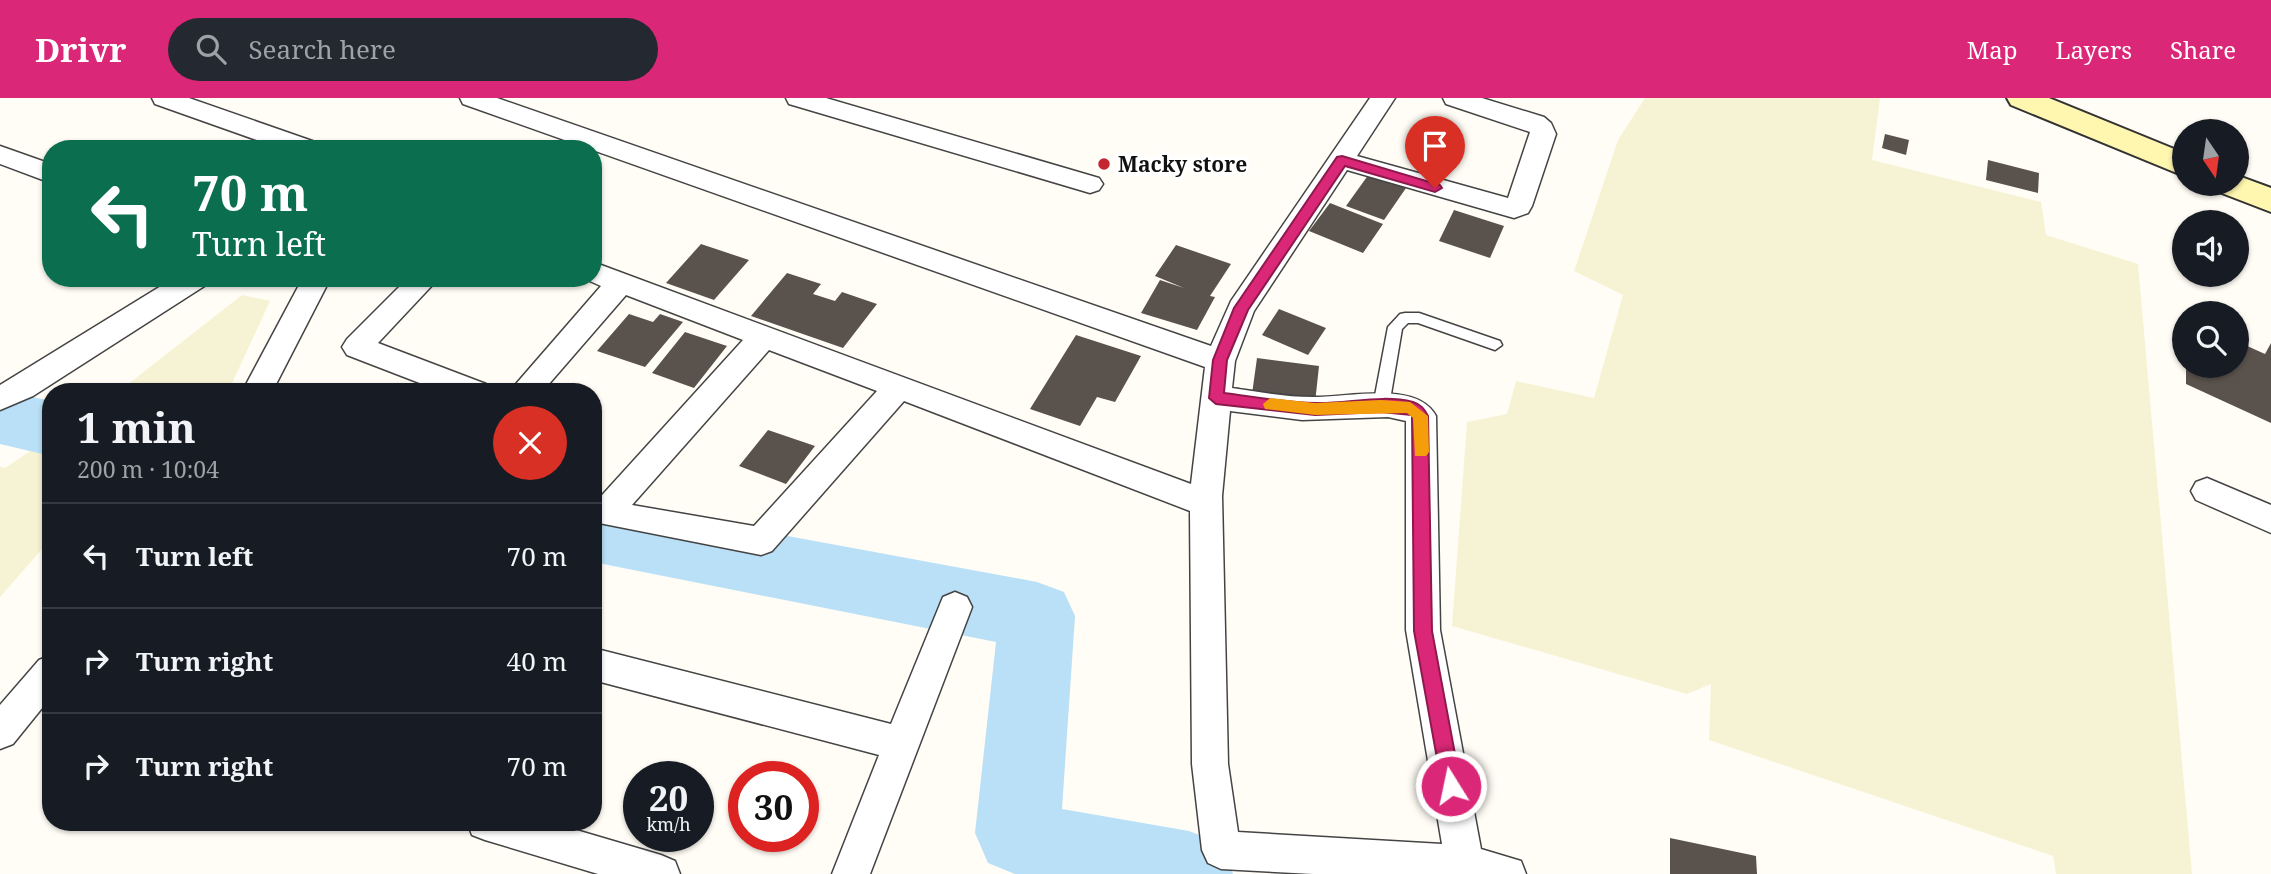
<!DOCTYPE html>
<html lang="en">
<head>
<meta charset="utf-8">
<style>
  :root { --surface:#171b24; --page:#242831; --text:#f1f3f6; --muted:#9ea1a6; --line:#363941; --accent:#db2777 }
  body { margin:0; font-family:"Noto Serif",serif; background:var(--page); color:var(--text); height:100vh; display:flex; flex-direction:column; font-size:26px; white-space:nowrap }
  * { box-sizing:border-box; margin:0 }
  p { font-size:23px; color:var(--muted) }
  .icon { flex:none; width:38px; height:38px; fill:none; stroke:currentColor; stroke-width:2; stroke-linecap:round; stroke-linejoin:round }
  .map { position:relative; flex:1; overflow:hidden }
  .side { position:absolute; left:42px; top:285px; width:560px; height:448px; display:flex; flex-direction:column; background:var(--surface); border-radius:28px; box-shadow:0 2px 5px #0004 }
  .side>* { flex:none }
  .top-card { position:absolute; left:42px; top:42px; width:560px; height:147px; border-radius:28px; box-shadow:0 2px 5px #0004; background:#0b6e4f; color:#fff; overflow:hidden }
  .needle { width:46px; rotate:167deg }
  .fabs { position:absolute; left:2172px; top:21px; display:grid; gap:14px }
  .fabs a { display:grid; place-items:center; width:77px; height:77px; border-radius:50%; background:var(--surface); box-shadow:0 2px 5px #0004; font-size:35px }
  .speed { position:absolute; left:623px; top:663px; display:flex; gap:14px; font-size:35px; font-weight:700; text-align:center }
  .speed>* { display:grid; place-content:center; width:91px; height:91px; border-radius:50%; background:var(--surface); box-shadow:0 2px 5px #0004; line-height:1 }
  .speed small { font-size:18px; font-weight:400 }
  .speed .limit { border:10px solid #d22; background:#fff; color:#111 }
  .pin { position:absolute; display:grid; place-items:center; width:60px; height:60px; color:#fff; margin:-72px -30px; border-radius:50% 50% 50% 0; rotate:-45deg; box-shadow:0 0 7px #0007 }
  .pin .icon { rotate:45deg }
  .me { position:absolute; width:77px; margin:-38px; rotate:350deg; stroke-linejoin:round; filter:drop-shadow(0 0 5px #0008) }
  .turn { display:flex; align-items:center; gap:24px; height:147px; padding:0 35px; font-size:32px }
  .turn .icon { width:91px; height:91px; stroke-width:2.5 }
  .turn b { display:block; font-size:49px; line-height:60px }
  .round { display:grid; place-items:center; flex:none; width:74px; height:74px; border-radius:37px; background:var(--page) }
  .overview { display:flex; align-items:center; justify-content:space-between; height:119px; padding:0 35px }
  h1 { font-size:42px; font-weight:700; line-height:52px }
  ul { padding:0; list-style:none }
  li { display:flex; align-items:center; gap:21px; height:105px; padding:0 35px; border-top:2px solid var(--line) }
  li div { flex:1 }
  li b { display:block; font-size:26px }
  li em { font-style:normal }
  header { display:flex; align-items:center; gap:42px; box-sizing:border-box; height:98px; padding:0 35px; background:var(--accent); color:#fff }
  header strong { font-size:33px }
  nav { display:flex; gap:38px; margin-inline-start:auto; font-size:24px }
  .search { width:490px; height:63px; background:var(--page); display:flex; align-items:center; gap:18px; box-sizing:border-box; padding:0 24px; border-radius:38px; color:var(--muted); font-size:26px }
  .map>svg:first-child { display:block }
  .farmland { fill:#f6f3d4 }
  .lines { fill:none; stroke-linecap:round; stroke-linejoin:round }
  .river { fill:#b9e0f7; fill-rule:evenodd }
  .building { fill:#5a524d }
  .service-casing { stroke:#444; stroke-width:3 }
  .minor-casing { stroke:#444; stroke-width:3 }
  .secondary-casing { stroke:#333; stroke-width:4 }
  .service { fill:#fff; fill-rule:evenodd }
  .minor { fill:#fff; fill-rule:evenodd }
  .secondary { fill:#fff6b0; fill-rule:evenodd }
  .route { fill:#db2777; stroke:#8e194d; stroke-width:2 }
  .slow { fill:#f59e0b }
  .poi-dot { fill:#c4262e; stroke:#fff; stroke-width:2.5 }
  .labels { text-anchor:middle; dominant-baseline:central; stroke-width:7; stroke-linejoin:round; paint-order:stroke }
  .poi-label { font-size:21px; font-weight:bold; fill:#111; stroke:#fff; text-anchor:start }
</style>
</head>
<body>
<header>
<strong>Drivr</strong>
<div class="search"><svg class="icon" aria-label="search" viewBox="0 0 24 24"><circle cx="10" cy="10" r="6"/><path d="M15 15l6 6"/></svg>Search here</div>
<nav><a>Map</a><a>Layers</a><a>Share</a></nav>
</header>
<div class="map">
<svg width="2271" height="776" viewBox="0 0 2271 776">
  <rect width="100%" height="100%" fill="#fffdf5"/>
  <path class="farmland" d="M 1645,0 L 1880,0 L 1872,62 L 2041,104 L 2046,137 L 2138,166 L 2192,776 L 2056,776 L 2053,758 L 1709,642 L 1711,586 L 1687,596 L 1452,528 L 1467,324 L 1507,316 L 1516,283 L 1594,300 L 1623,197 L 1574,173 L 1618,42 Z
    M 242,197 L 270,203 L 228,294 L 118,294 Z
    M 51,339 L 51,441 L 0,499 L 0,369 L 5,370 Z"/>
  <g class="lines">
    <path class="river" d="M 0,292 L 51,303 L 51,358 L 0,346 Z
      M 593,402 L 1037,484 L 1064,494 L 1075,518 L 1062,711 L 1189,733 L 1220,745 L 1233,776 L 1015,776 L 988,765 L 975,735 L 996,544 L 593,464 Z"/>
  </g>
  <path class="building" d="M 1885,36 L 1909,42 L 1906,57 L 1882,50 Z
    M 1988,62 L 2039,75 L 2038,95 L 1986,82 Z
    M 1369,76 L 1406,90 L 1384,122 L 1346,108 Z
    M 1330,105 L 1383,126 L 1363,155 L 1309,133 Z
    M 1454,112 L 1504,128 L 1490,160 L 1439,143 Z
    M 701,146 L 749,162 L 714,202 L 666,185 Z
    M 1176,147 L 1231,166 L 1210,198 L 1215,199 L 1197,232 L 1141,215 L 1160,182 L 1184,190 L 1155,178 Z
    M 787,175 L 821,186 L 813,196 L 835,203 L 842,194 L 877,206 L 843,250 L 751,218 Z
    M 1279,211 L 1326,230 L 1308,257 L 1262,237 Z
    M 629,216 L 653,224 L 660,216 L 683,224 L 645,269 L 597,253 Z
    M 685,234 L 727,248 L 694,290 L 652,275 Z
    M 1076,237 L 1141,258 L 1115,304 L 1097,299 L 1080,328 L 1030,311 Z
    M 2236,243 L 2265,256 L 2271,245 L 2271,325 L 2186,286 L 2186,268 L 2236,268 Z
    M 1257,260 L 1319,268 L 1315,305 L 1252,296 Z
    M 768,332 L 815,348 L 786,386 L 739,368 Z
    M 1670,740 L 1756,758 L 1757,776 L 1670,776 Z"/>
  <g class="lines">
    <defs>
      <path id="service" d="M 1405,215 L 1419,215 L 1500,243 L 1502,247 L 1495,252 L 1418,225 L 1408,225 L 1402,231 L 1389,308 L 1386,312 L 1376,312 L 1373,308 L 1388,229 L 1400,216 Z"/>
      <path id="minor" d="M 152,0 L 189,0 L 318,45 L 322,51 L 282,51 L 155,6 Z
        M 460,0 L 497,0 L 1211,248 L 1231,203 L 1370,0 L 1395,0 L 1357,58 L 1508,100 L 1530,34 L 1446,6 L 1443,0 L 1482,0 L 1544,19 L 1551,25 L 1556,36 L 1532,108 L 1528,115 L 1514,120 L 1347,72 L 1254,213 L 1235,263 L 1232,290 C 1259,294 1286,299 1313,299 C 1347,300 1417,282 1436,318 L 1440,532 L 1481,751 L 1521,763 L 1526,776 L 1313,776 L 1221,771 L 1208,765 L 1202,752 L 1192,666 L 1190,413 L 904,303 L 772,453 L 761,457 L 594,424 L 594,406 L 743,242 L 626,197 L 542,294 L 509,294 L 601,188 L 583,180 L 593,180 L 593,164 L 1191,386 L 1205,269 L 463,6 ZM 769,252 L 877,293 L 754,428 L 632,407 ZM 1230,313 L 1302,322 L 1388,319 L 1406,323 L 1406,532 L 1442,746 L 1238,734 L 1228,666 L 1222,398 Z
        M 786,0 L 826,0 L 1099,80 L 1103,86 L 1099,92 L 1090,95 L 789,6 Z
        M 0,48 L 51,66 L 51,85 L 0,66 Z
        M 174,180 L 210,180 L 206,187 L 33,298 L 0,312 L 0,287 Z
        M 297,180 L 325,180 L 326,189 L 272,294 L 242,294 L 298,189 Z
        M 408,180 L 439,180 L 378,245 L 486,286 L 490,294 L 443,294 L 347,257 L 342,249 L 347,241 Z
        M 2207,380 L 2271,407 L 2271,435 L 2196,402 L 2191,393 L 2196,384 Z
        M 955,494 L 967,499 L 972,509 L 870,776 L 832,776 L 879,657 L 593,582 L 593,550 L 891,626 L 943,499 Z
        M 51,557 L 51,599 L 13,646 L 0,651 L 0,607 L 39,562 Z
        M 467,724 L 549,724 L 661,757 L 675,763 L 680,776 L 598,776 L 485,742 L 472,737 Z"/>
      <path id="secondary" d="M 2007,0 L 2049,0 L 2184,55 L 2184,78 L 2011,7 Z
        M 2236,77 L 2271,90 L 2271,114 L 2219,94 L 2214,86 L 2236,86 Z"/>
    </defs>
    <use href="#service" class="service-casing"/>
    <use href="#minor" class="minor-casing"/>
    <use href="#secondary" class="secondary-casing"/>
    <use href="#service" class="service"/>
    <use href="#minor" class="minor"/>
    <use href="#secondary" class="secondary"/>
  </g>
  <path class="route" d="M 1342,58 L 1440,87 L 1442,90 L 1435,94 L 1345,68 L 1248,212 L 1227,262 L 1224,295 C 1255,299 1286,305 1316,305 C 1347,306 1382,296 1413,304 C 1421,307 1424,310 1428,318 L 1432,533 L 1461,688 L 1458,694 L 1451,697 L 1445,694 L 1442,688 L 1414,533 L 1412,317 L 1381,314 L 1315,317 L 1216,306 L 1209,300 L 1213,262 L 1234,210 L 1337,59 Z"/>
  <path class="slow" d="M 1270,300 L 1315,305 L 1381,302 L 1410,304 L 1428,318 L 1429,354 L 1426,358 L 1415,358 L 1413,320 L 1407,315 L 1315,317 L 1265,311 L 1263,306 Z"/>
  <circle class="poi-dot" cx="1104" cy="66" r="7"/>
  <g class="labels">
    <g class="poi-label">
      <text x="1118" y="66">Macky store</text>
    </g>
  </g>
</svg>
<div class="fabs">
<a><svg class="needle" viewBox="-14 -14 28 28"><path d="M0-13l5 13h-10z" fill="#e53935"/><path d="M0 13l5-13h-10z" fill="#9ea1a6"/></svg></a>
<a><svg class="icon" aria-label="sound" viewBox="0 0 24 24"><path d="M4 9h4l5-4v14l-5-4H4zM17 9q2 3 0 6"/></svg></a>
<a><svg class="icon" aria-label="search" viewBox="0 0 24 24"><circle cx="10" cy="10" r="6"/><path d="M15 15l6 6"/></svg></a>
</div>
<div class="speed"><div>20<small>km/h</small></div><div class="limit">30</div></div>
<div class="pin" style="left:1435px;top:90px;background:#d93025"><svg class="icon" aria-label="arrive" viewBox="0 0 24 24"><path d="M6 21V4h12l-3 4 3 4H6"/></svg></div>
<svg class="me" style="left:1451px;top:688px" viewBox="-20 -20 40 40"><circle r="17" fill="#db2777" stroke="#fff" stroke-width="3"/><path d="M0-11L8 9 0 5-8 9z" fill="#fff"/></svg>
<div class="top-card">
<div class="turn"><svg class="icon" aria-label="left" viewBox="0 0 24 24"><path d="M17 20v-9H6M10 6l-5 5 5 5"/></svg><div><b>70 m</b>Turn left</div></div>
</div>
<section class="side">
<div class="overview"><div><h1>1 min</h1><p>200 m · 10:04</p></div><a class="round" style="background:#d93025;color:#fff"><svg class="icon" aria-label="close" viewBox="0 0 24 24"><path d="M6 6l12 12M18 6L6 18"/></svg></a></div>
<ul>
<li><svg class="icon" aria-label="left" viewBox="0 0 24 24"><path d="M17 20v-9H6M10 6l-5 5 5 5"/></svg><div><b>Turn left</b></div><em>70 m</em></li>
<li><svg class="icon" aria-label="right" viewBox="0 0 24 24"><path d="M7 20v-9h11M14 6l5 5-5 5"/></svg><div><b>Turn right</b></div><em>40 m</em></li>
<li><svg class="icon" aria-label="right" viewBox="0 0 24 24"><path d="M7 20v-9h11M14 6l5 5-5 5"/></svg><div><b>Turn right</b></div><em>70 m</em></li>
</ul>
</section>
</div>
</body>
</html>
